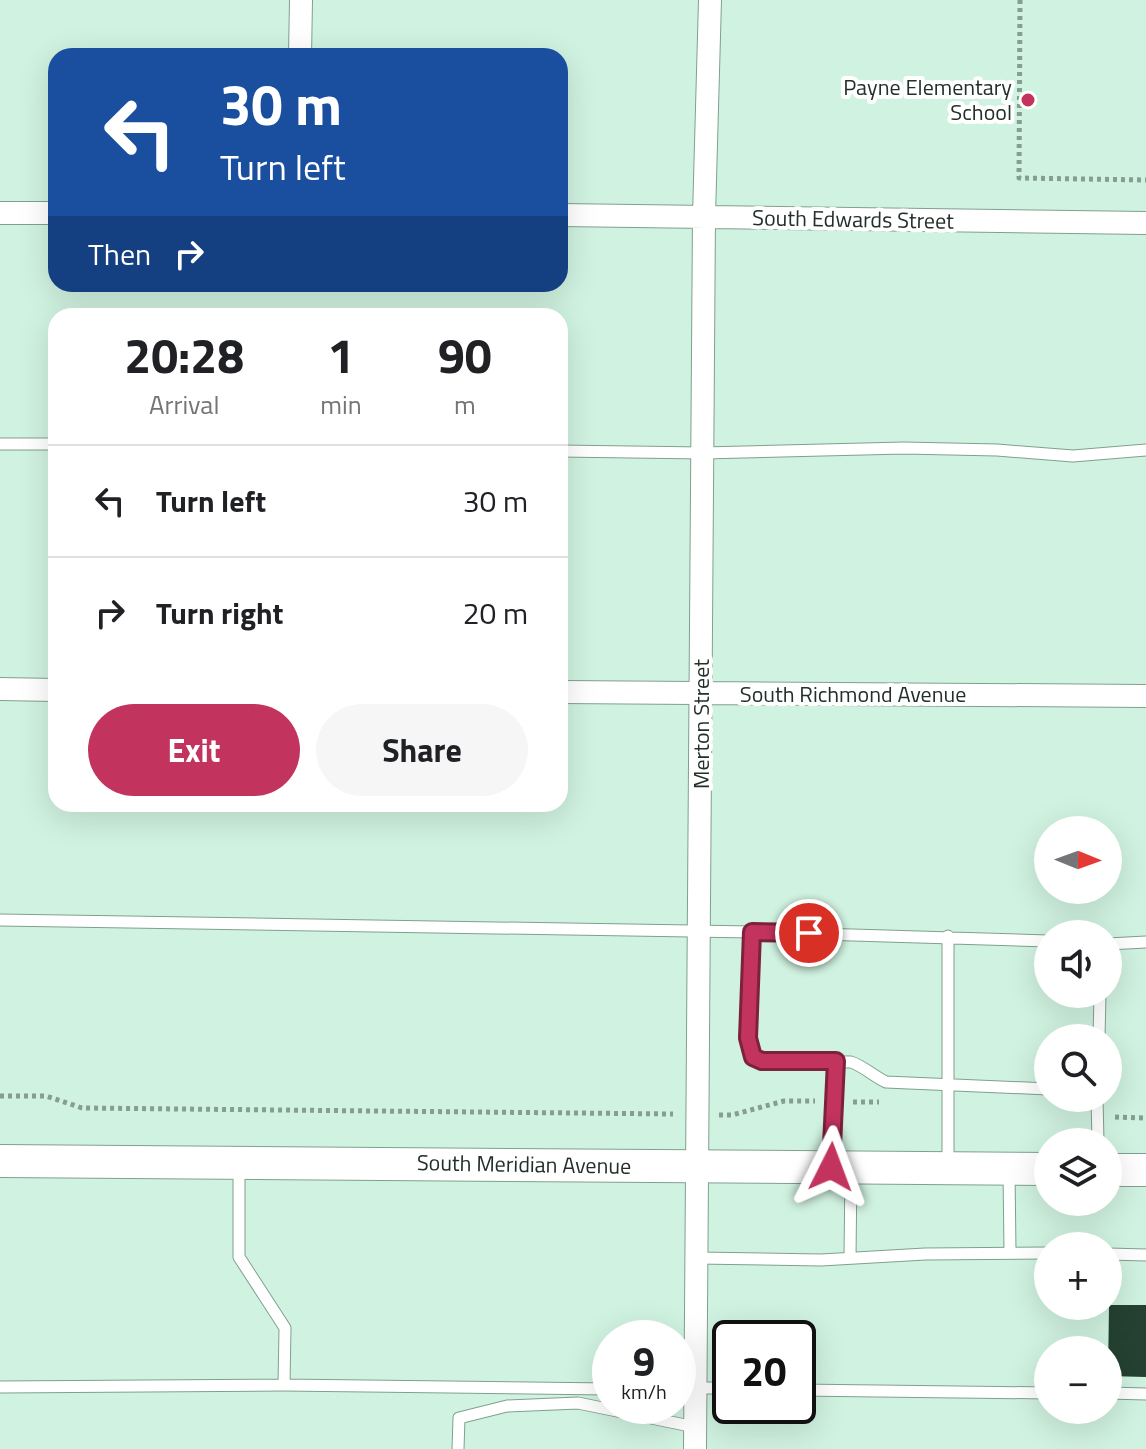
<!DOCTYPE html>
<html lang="en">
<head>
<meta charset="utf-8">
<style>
  :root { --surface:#fff; --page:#f6f6f6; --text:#202124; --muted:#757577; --line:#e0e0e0; --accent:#c2335e }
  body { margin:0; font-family:"Titillium Web",sans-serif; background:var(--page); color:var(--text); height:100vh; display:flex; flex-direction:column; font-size:30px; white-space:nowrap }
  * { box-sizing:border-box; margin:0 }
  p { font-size:26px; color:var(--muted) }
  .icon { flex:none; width:44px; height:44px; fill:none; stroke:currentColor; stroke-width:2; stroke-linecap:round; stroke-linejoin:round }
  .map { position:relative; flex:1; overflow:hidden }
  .drawer { position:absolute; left:48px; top:308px; width:520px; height:504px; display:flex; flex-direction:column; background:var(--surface); border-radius:24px; box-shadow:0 8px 32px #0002 }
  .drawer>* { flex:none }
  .guide { position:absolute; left:48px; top:48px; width:520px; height:244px; border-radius:24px; box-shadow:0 8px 32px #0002; background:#1a4fa0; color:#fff; overflow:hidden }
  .needle { width:52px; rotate:91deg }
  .fabs { position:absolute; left:1034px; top:816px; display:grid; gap:16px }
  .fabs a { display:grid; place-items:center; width:88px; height:88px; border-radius:50%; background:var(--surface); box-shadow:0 8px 32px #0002; font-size:40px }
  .speed { position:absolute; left:592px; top:1320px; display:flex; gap:16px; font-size:40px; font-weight:700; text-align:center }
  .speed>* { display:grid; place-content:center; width:104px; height:104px; border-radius:50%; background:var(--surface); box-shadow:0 8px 32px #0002; line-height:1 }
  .speed small { font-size:20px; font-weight:400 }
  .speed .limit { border:4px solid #111; border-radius:12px; background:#fff; color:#111 }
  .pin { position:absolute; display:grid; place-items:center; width:68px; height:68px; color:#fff; margin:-34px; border:4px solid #fff; border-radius:50%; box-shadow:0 2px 8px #0007 }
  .me { position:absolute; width:88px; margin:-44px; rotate:3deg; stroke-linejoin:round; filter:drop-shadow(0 0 6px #0008) }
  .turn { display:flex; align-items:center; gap:28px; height:168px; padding:0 40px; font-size:36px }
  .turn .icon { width:104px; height:104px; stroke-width:2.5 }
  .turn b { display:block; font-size:56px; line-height:68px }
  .then { display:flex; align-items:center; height:76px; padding:0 40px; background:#0003; gap:16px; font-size:30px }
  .eta { display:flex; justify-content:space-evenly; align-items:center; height:136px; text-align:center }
  .eta b { font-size:48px; font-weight:700; line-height:56px }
  .action { display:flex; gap:16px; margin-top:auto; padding:16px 40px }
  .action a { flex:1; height:92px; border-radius:48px; background:var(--accent); color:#fff; font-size:32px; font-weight:700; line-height:92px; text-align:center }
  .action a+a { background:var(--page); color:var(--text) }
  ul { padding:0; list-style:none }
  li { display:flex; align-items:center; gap:24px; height:112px; padding:0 40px; border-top:2px solid var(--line) }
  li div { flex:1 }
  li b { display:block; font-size:30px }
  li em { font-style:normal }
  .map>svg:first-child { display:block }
  .building { fill:#244132 }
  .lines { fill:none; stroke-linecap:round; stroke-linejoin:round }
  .lane-casing { stroke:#80a08f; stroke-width:13 }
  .street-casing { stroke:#80a08f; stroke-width:24 }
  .secondary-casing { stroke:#80a08f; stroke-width:34 }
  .path { stroke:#859e90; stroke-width:5; stroke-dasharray:4 4; stroke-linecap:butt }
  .lane { stroke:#fff; stroke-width:11 }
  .street { stroke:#fff; stroke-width:22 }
  .secondary { stroke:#fff; stroke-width:32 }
  .route-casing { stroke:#7e213d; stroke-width:20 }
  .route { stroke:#c2335e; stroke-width:14 }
  .poi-dot { fill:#c2335e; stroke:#fff; stroke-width:3 }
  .labels { text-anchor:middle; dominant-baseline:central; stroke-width:8; stroke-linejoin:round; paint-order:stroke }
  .poi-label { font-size:22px; fill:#233029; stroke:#fff; text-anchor:end }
  .street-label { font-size:22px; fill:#233029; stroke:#fff }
</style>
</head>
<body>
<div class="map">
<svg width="1146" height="1449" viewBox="0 0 1146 1449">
  <rect width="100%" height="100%" fill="#d0f2e0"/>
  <path class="building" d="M 1109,1305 L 1146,1305 L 1146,1377 L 1108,1376 Z"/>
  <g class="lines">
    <defs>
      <path id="lane" d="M 0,444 L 56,444
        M 560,451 L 703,453 L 904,448 L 997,450 L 1073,456 L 1146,450
        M 0,920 L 752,932 L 1048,941
        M 752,932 L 748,1038 L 753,1057 L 762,1061 L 851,1062 C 865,1067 873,1076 886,1082 L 1048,1089
        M 948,936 L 948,1164
        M 1108,944 L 1146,942
        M 1099,1038 L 1100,994
        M 1097,1098 L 1098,1142
        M 831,1163 L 836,1061
        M 239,1167 L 239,1257 L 285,1328 L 284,1385
        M 1009,1170 L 1010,1252
        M 1108,1254 L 1146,1255
        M 697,1258 L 821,1260 L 925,1254 L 1048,1253
        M 850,1258 L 851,1168
        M 0,1387 L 284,1385 L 610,1389
        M 678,1388 L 730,1388
        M 798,1390 L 1048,1393
        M 1108,1393 L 1146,1394
        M 458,1449 L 459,1418 L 507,1406 L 578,1403 L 695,1427"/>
      <path id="street" d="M 300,56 L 301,0
        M 0,213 L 56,213
        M 560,215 L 1146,223
        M 0,689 L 56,690
        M 560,692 L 1146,696
        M 695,1449 L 704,216 L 710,0"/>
      <path id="secondary" d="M 0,1161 L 1048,1169
        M 1108,1170 L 1146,1170"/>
    </defs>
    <use href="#lane" class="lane-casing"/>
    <use href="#street" class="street-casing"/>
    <use href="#secondary" class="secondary-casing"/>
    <path class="path" d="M 1020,0 L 1019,178 L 1146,180
      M 0,1096 L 46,1096 L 82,1108 L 673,1114
      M 853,1102 L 879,1102
      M 719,1115 L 732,1115 L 784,1101 L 815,1101
      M 1115,1117 L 1146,1118"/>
    <use href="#lane" class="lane"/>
    <use href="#street" class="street"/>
    <use href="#secondary" class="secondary"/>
  </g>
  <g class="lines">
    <defs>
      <path id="route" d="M 809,933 L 752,932 L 748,1038 L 753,1057 L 762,1061 L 836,1061 L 831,1167"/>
    </defs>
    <use href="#route" class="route-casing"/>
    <use href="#route" class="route"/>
  </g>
  <circle class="poi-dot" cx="1028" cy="100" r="8"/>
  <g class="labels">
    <g class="poi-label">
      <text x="1012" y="87">Payne Elementary<tspan x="1012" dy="25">School</tspan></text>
    </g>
    <g class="street-label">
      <text transform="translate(853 219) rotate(1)">South Edwards Street</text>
      <text x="853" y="694">South Richmond Avenue</text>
      <text transform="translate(701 724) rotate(-90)">Merton Street</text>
      <text transform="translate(524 1164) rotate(1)">South Meridian Avenue</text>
    </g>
  </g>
</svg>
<div class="fabs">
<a><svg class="needle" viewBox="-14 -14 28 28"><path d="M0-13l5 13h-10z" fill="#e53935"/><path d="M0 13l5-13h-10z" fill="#757577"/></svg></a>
<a><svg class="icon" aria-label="sound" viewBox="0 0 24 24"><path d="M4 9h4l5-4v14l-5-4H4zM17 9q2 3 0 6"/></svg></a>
<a><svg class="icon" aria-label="search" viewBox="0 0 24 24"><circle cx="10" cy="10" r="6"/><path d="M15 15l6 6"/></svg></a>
<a><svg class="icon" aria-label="layers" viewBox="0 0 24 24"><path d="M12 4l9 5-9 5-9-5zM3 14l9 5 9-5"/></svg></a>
<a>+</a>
<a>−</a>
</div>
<div class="speed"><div>9<small>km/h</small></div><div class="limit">20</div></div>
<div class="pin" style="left:809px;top:933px;background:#d93025"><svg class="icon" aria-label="arrive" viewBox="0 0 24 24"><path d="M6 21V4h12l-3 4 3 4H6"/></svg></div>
<svg class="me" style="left:831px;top:1167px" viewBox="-20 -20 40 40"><path d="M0-17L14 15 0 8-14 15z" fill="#c2335e" stroke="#fff" stroke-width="4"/></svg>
<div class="guide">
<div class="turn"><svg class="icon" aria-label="left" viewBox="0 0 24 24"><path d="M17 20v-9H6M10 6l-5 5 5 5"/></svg><div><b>30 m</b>Turn left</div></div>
<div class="then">Then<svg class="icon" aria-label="right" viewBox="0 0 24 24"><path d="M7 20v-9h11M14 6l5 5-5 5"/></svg></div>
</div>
<section class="drawer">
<div class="eta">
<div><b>20:28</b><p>Arrival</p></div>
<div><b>1</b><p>min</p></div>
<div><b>90</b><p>m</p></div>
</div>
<ul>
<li><svg class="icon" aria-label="left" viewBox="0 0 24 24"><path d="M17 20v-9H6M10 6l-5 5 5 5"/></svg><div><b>Turn left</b></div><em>30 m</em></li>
<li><svg class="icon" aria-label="right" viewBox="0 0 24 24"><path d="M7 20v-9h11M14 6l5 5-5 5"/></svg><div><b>Turn right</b></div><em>20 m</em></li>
</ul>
<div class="action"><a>Exit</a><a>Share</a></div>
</section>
</div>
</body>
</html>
